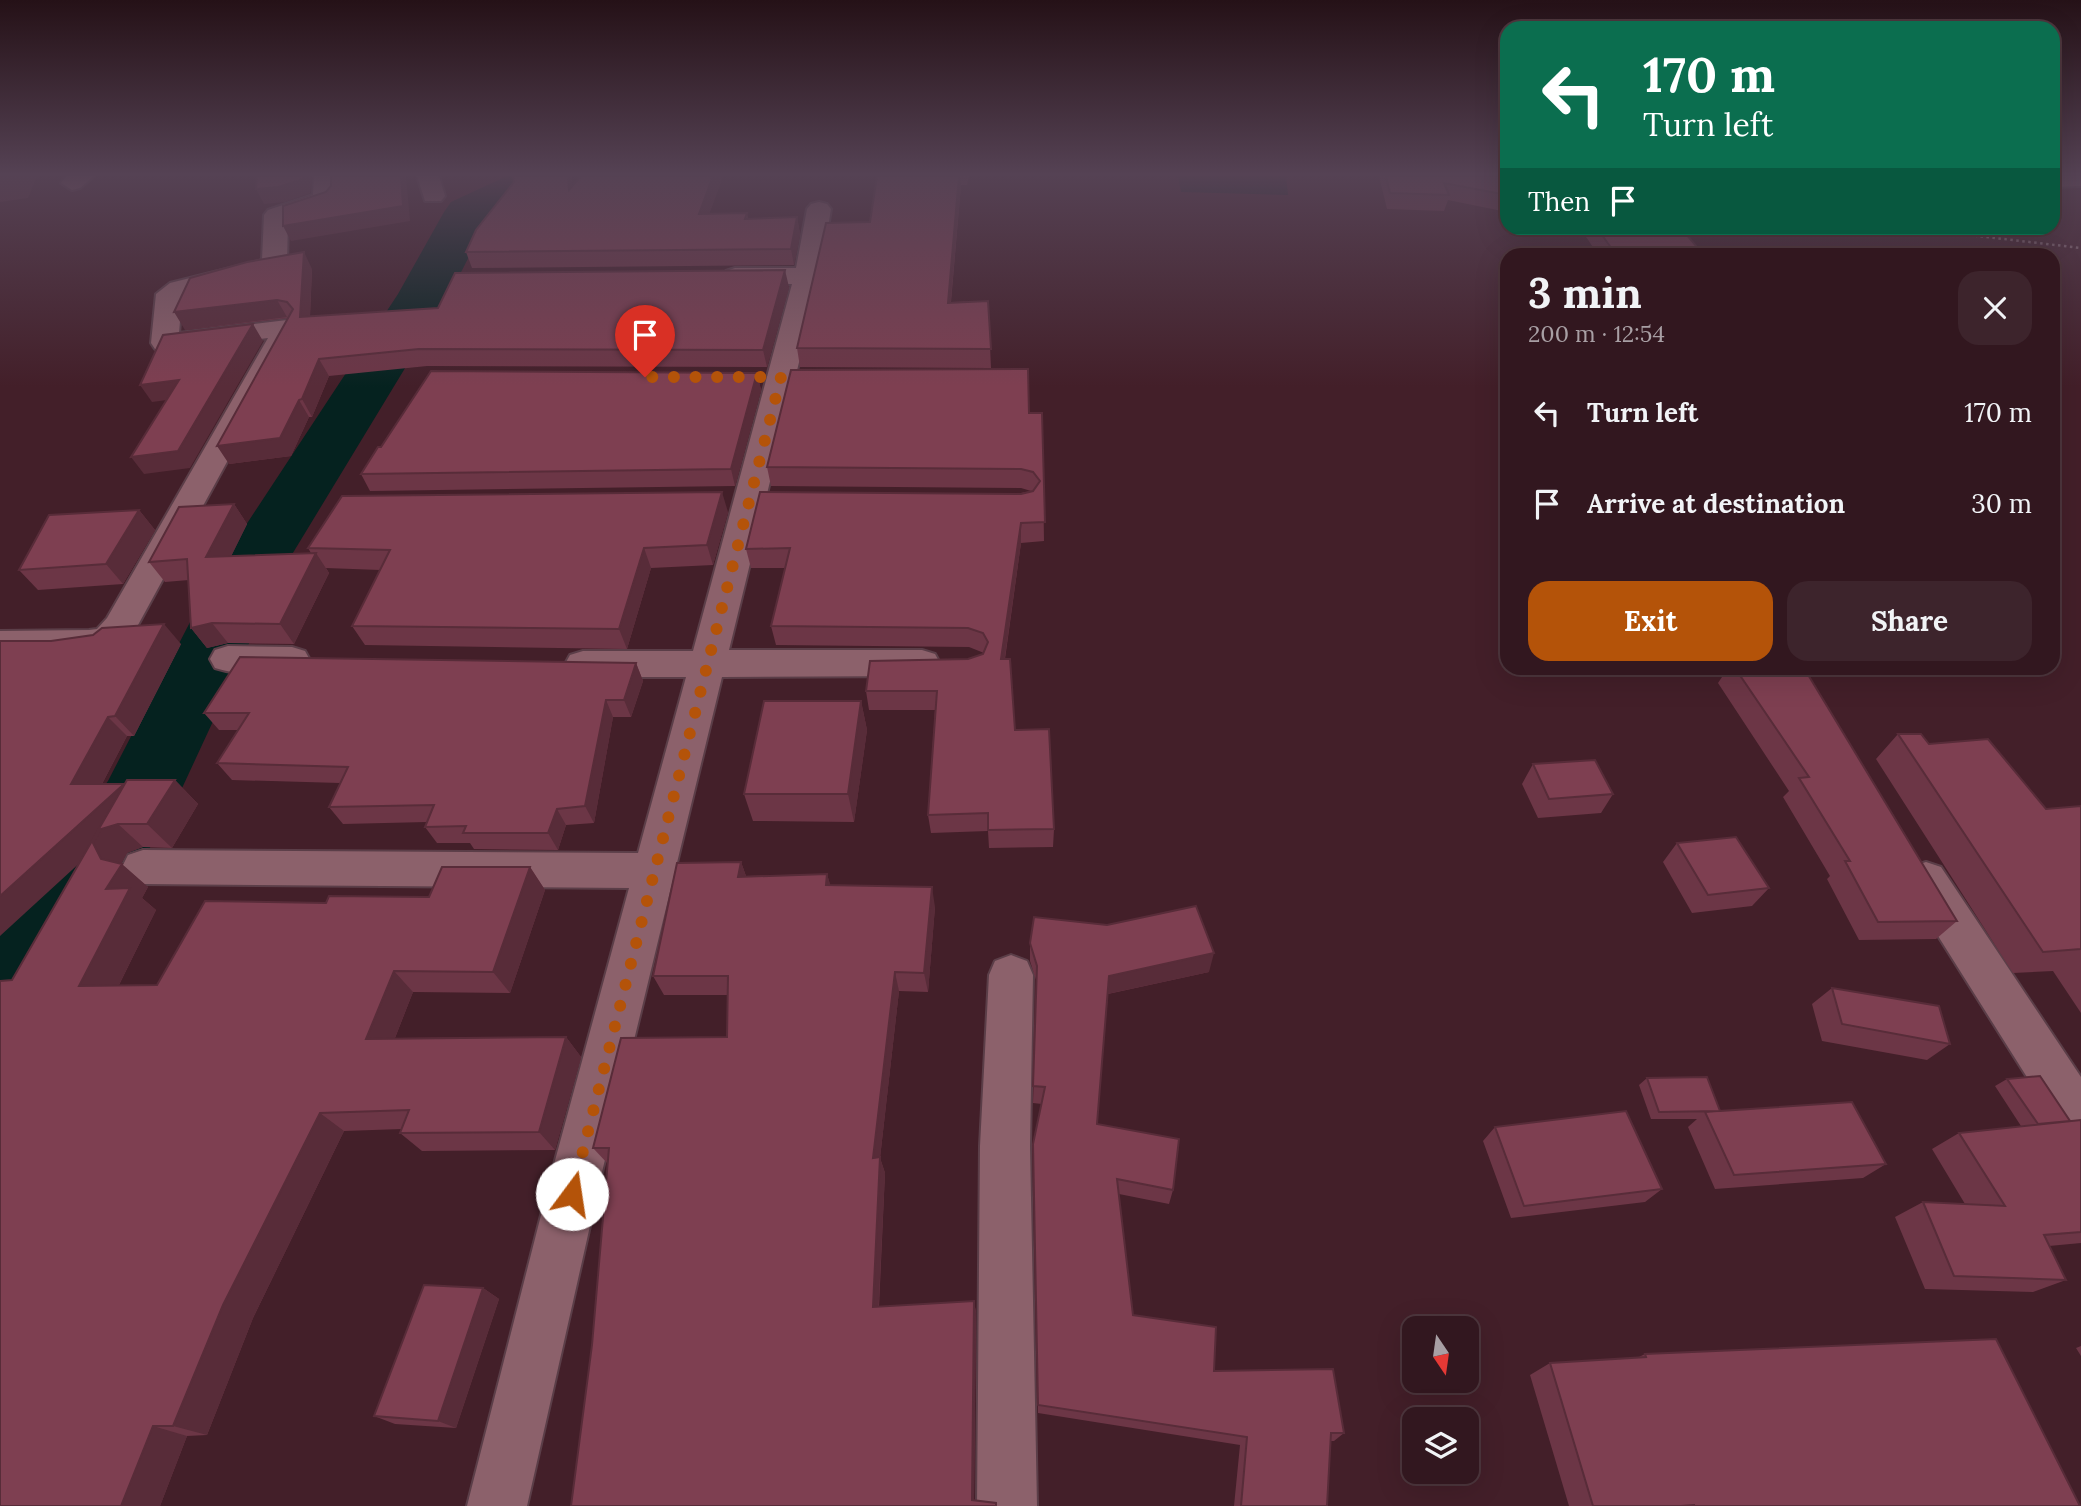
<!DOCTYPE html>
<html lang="en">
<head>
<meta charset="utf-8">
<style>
  :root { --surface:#32171f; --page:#3d242c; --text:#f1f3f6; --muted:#a89fa4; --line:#4d363d; --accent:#b45309 }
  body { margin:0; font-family:Lora,serif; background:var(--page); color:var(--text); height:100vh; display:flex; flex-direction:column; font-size:26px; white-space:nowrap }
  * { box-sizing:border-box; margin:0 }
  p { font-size:23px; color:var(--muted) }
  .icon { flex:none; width:38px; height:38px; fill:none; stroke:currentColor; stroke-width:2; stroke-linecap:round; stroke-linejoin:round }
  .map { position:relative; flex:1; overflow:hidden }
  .sheet { position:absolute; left:1500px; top:248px; width:560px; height:427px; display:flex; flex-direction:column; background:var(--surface); border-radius:21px; box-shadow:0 7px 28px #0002,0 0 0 2px var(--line) }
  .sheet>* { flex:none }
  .guide { position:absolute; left:1500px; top:21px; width:560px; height:214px; border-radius:21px; box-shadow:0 7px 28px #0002,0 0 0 2px var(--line); background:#0b6e4f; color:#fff; overflow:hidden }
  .needle { width:46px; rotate:167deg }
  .tools { position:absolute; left:1402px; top:1316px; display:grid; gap:14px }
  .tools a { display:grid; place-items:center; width:77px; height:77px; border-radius:14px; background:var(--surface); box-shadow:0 7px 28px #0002,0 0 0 2px var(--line); font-size:35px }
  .pin { position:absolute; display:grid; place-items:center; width:60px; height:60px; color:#fff; margin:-72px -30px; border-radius:50% 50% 50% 0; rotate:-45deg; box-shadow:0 0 7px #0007 }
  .pin .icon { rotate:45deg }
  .me { position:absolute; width:77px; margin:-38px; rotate:14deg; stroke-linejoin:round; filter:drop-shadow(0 0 5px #0008) }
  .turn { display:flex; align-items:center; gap:24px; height:147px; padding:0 28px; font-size:32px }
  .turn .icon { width:91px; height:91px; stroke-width:2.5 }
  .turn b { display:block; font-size:49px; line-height:60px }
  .then { display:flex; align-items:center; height:66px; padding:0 28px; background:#0003; gap:14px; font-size:26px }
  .round { display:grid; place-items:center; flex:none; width:74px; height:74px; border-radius:21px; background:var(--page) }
  .headline { display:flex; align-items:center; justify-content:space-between; height:119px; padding:0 28px }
  h1 { font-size:42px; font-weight:800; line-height:52px }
  .cta { display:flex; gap:14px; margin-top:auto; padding:14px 28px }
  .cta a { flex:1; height:80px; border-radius:21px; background:var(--accent); color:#fff; font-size:28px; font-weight:800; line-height:80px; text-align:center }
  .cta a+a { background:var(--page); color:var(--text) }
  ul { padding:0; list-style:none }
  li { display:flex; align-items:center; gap:21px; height:91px; padding:0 28px }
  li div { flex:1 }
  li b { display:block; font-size:26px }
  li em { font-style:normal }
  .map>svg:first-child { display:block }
  .water { fill:#05221f }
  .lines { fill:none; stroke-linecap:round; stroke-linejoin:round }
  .river { fill:#05221f; fill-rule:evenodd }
  .street-casing { stroke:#5b3e48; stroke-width:4 }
  .path { stroke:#9a7f86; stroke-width:2.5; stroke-dasharray:2.5 3.5; stroke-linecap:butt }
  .street { fill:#8c616b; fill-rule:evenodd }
  .wall { fill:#6c3646 }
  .shaded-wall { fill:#582c39 }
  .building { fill:#7e3f51; stroke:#582c39; stroke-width:2 }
  .route { stroke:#b45309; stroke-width:12; stroke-dasharray:0 21.6 }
</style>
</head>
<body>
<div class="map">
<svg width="2081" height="1506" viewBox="0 0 2081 1506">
  <rect width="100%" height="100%" fill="#431f29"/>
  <path class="water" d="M 1178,176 L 1286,176 L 1288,195 L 1181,192 Z"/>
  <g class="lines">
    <path class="river" d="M 507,176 L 566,176 L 560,186 L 487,221 L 450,294 L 285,566 L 164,827 L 107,911 L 31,1000 L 0,1012 L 0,910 L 47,861 L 108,781 L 219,566 L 398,294 L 444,212 L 451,202 Z"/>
    <defs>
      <path id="street" d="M 67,176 L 94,176 L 80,188 L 72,190 L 61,183 Z
        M 314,176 L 336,176 L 336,199 L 332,204 L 288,219 L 287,264 L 283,269 L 182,297 L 179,333 L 287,320 L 296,322 L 300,328 L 132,636 C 102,667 41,656 0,657 L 0,631 L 89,630 L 97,629 L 107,618 L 268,338 L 165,351 L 155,349 L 151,343 L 156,294 L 170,283 L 262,260 L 264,215 L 268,210 L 313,195 Z
        M 417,176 L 439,176 L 445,196 L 441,201 L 425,201 Z
        M 2053,176 L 2081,176 L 2081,186 L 2053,187 Z
        M 819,202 L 827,204 L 831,209 L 820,276 L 729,650 L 922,650 L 935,654 L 940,663 L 935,672 L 922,676 L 722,677 L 603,1168 L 527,1506 L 467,1506 L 553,1168 L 629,888 L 143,884 L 128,879 L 122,867 L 128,855 L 143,850 L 638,853 L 686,677 L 583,677 L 570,673 L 565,664 L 570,655 L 583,651 L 693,651 L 792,284 L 735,284 L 726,281 L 722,276 L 726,271 L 735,268 L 796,268 L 807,209 L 811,204 Z
        M 228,646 L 292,647 L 305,651 L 310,660 L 305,669 C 279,677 241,676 215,668 L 210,659 L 215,650 Z
        M 1926,862 L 1941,867 L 2081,1077 L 2081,1143 L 2064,1136 L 1911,893 L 1905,880 L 1911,867 Z
        M 1011,955 L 1027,961 L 1033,975 L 1030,1146 L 1037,1506 L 977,1506 L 980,1146 L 989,975 L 995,961 Z"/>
    </defs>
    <use href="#street" class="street-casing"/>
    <path class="path" d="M 1909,228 L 2081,248"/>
    <use href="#street" class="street"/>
  </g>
  <path class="wall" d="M 581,176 L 723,176 L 709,214 L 747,213 L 748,219 L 797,217 L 800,234 L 794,265 L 472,268 L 466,252 L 514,182 L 572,186 Z
    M 877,176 L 969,176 L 967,185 L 961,185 L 951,302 L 988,301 L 991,368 L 800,367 L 797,348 L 870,222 Z
    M 1379,176 L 1507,176 L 1507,212 L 1448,200 L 1444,211 L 1387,209 Z
    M 1556,228 L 1681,228 L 1697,247 L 1693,256 L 1599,256 L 1582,231 L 1557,230 Z
    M 312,269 L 310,317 L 789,287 L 767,367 L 427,366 L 329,376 L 312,417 L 309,417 L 291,456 L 229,464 L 288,318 L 185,330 Z
    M 757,373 L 761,390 L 735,486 L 370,491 L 361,474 Z
    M 1029,413 L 1042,413 L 1044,541 L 1021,543 L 1005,659 L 1015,730 L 1054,829 L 1053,847 L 989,848 L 988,831 L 931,833 L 928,815 L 935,710 L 869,710 L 866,691 L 968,659 L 983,654 L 984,653 L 969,647 L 776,645 L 771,626 L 785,568 L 751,568 L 746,549 L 1031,491 L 1021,488 L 771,486 L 767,467 Z
    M 234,504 L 247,524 L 231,556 L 311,553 L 308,548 L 728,512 L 713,565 L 651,568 L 627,649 L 365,645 L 352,626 L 380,570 L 326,568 L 329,573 L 294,644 L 228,643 L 207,648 L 191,628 L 189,580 L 165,582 L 149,562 Z
    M 139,510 L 155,530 L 123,584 L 38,590 L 19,570 Z
    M 0,641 L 181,644 L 134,736 L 127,736 L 102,784 L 124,784 L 175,780 L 198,804 L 172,848 L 143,847 L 127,853 L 121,864 L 148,887 L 142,898 L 156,910 L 119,985 L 157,985 L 326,903 L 429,897 L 530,867 L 545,890 L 510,993 L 413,992 L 395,1038 L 566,1037 L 581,1057 L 555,1150 L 422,1151 L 400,1133 L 402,1129 L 344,1131 L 253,1318 L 207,1435 L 187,1436 L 160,1506 L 12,980 L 80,863 Z
    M 636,663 L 643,681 L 631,717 L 613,717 L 594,823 L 566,825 L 558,850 L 474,849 L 470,843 L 437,843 L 425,827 L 427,822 L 343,824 L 329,807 L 340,783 L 232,780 L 217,763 L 238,730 L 219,730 L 204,713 Z
    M 1728,668 L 1735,668 L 1957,921 L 1936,939 L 1859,940 L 1827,879 L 1830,876 L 1783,797 L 1789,791 L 1718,683 Z
    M 861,701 L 867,730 L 854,822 L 753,821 L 744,794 Z
    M 1898,734 L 1929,744 L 2046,809 L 2081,806 L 2081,1013 L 2053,971 L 2013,973 L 1876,759 Z
    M 1533,764 L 1613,794 L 1601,813 L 1538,818 L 1522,784 Z
    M 1677,843 L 1769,888 L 1752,906 L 1692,913 L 1663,862 Z
    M 741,862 L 746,876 L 827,874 L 830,885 L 935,907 L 928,992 L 899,991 L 880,1158 L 885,1173 L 879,1307 L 974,1301 L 976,1313 L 974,1500 L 996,1503 L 997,1506 L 571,1506 L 592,1345 L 608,1164 L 593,1148 L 727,1037 L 728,995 L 664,995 L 653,976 Z
    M 1030,943 L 1209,972 L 1108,994 L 1097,1124 L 1173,1190 L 1169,1204 L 1119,1194 L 1133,1315 L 1214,1371 L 1344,1433 L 1334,1441 L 1330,1441 L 1327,1506 L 1234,1506 L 1240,1445 L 1038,1413 L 1033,1144 L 1042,1104 L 1033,1103 L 1037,983 L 1030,961 Z
    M 1832,988 L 1950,1044 L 1927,1060 L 1822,1041 L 1812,1004 Z
    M 1647,1078 L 1720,1111 L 1886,1164 L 1863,1178 L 1715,1189 L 1688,1127 L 1697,1119 L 1651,1119 L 1639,1085 Z
    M 2007,1079 L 2070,1121 L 2081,1120 L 2081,1243 L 2049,1246 L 2066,1280 L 2033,1292 L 1925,1289 L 1895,1217 L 1923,1202 L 1965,1204 L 1932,1149 L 1959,1133 L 2021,1126 L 1995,1086 Z
    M 1495,1127 L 1662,1189 L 1645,1202 L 1511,1218 L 1483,1141 Z
    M 483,1288 L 499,1299 L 456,1428 L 395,1424 L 374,1416 Z
    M 2081,1346 L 2081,1356 L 2076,1348 Z
    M 1645,1354 L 2080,1506 L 1569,1506 L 1530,1375 L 1550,1363 L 1637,1358 Z"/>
  <path class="shaded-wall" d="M 0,176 L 37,176 L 28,198 L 0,202 Z
    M 304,176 L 312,176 L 310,193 L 285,202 L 264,204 L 256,189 Z
    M 401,176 L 406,176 L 410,221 L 291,241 L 283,226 Z
    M 568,176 L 572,176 L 574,206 L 569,190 Z
    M 713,176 L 723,176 L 703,231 L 699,214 Z
    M 959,176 L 960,176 L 961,185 L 949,322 L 948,303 Z
    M 797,217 L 800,234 L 794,265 L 791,249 Z
    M 304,252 L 312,269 L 309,335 L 300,317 Z
    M 785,270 L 789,287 L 767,367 L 763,350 Z
    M 277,300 L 287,317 L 185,330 L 174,312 Z
    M 253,324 L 263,341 L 190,468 L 144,474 L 131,457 Z
    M 319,359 L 329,376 L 312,417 L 302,399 Z
    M 757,373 L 761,390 L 735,486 L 731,469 Z
    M 179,380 L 190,397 L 152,402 L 140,385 Z
    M 299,400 L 309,417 L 291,456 L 229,464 L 217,446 Z
    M 722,492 L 728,512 L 713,565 L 707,545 Z
    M 234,504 L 247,524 L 221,577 L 206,557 Z
    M 139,510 L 155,530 L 123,584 L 106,564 Z
    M 1021,523 L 1021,543 L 1002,678 L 1001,659 Z
    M 644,548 L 651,568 L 627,649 L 619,629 Z
    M 316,553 L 329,573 L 294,644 L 280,624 Z
    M 212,623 L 228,643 L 207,648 L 191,628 Z
    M 164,624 L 181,644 L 134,736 L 115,716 Z
    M 636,663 L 643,681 L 631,717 L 624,700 Z
    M 606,700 L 613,717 L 594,823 L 585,806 Z
    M 861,701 L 867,730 L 854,822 L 848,794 Z
    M 108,717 L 127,736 L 92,803 L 71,784 Z
    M 175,780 L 198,804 L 172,848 L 147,824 Z
    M 124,784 L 118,824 L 143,847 L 127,853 L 120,866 L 122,864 L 148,887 L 142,898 L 156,910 L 108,1007 L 79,986 L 106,889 L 101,859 L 96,848 L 0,936 L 0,896 Z
    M 557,809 L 566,825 L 558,850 L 548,833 Z
    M 741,862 L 748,882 L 738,877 Z
    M 530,867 L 545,890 L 510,993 L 493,972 Z
    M 827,874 L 833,894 L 826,885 Z
    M 932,887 L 935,907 L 928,992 L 924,973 Z
    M 1214,953 L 1209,972 L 1107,994 L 1109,976 Z
    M 394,971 L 413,992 L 387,1058 L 366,1039 Z
    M 895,972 L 899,991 L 880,1158 L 885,1173 L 878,1319 L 873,1307 L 873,1158 Z
    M 566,1037 L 581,1057 L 555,1150 L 539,1132 Z
    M 320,1113 L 344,1131 L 253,1318 L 207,1435 L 173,1426 L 223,1305 Z
    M 483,1288 L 499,1299 L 456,1428 L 438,1421 Z
    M 974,1301 L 976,1313 L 974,1506 L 972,1500 Z
    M 153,1426 L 187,1436 L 160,1506 L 121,1506 Z"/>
  <path class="building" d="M 257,176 L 304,176 L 303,179 L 278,187 L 256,189 Z
    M 331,176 L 401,176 L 403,206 L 283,226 L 283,206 L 326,192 L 331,186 Z
    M 513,176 L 568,176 L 569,190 L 581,176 L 713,176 L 699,214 L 747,213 L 745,219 L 797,217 L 791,249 L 466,252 L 476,230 L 514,182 Z
    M 877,176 L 959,176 L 948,303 L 988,301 L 991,349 L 797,348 L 826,223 L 870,222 Z
    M 1386,176 L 1507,176 L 1507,195 L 1444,183 L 1449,195 L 1390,193 Z
    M 1597,228 L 1681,228 L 1697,247 L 1612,249 Z
    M 304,252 L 300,317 L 438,308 L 455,273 L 785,270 L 763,350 L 419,349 L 319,359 L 302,399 L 299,400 L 280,438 L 217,446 L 293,309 L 287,302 L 277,300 L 174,312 L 190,278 L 247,262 Z
    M 253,324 L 178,451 L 131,457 L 179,380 L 140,385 L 163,335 Z
    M 1028,369 L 1029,413 L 1042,413 L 1045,522 L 1021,523 L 1001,659 L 1010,659 L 1015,730 L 1049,729 L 1054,829 L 988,830 L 988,813 L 928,815 L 937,691 L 866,691 L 870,661 L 968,659 L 983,654 L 988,642 L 983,633 L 968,628 L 771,626 L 790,548 L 746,549 L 760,492 L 1021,494 L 1033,491 L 1040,481 L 1033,472 L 1021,469 L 767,467 L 791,370 Z
    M 431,371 L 757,373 L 731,469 L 361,474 L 378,447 L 381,447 Z
    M 722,492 L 707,545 L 644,548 L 619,629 L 352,626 L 390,550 L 308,548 L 342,496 Z
    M 234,504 L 206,557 L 316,553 L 280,624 L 212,623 L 191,628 L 187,559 L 149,562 L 179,507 Z
    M 139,510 L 106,564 L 19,570 L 49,515 Z
    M 164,624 L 115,716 L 108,717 L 71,784 L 124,784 L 0,896 L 0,641 L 51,641 L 93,635 L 102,628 Z
    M 240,657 L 636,663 L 624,700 L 606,700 L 585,806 L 557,809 L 548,833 L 463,833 L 466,826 L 425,827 L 434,805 L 329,807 L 348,767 L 217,763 L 249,713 L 204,713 Z
    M 1735,668 L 1804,668 L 1957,921 L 1878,922 L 1845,861 L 1850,861 L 1799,778 L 1809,777 Z
    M 764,701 L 861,701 L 848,794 L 744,794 Z
    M 1898,734 L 1921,734 L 1929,744 L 1988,739 L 2046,809 L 2081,806 L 2081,949 L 2043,952 Z
    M 1595,760 L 1613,794 L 1549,799 L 1533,764 Z
    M 127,780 L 175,780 L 147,824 L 118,824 L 101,829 L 93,843 L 101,859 L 122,864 L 106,889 L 130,888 L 79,986 L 157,985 L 205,901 L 326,903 L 329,896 L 429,897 L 442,867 L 530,867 L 493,972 L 394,971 L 366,1039 L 566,1037 L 539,1132 L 400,1133 L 409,1110 L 320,1113 L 223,1305 L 173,1426 L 153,1426 L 121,1506 L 0,1506 L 0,981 L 12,980 Z
    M 1736,837 L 1769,888 L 1708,895 L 1677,843 Z
    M 741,862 L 738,877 L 827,874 L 826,885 L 932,887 L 924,973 L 895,972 L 873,1158 L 880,1157 L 873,1307 L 974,1301 L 972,1500 L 996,1503 L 996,1506 L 571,1506 L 592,1345 L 609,1148 L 593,1148 L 621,1038 L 727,1037 L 728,976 L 653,976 L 677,863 Z
    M 1196,906 L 1214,953 L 1109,976 L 1097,1124 L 1179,1139 L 1173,1190 L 1117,1179 L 1133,1315 L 1216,1327 L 1214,1371 L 1333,1369 L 1344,1433 L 1331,1433 L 1327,1506 L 1241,1506 L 1247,1437 L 1038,1405 L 1033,1144 L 1045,1087 L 1033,1086 L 1037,966 L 1030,943 L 1034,917 L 1107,925 Z
    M 1832,988 L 1939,1006 L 1950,1044 L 1842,1024 Z
    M 2040,1076 L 2070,1121 L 2038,1124 L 2007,1079 Z
    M 1707,1077 L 1720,1111 L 1659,1112 L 1647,1078 Z
    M 1852,1102 L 1886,1164 L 1734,1175 L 1705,1112 Z
    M 1626,1111 L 1662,1189 L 1524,1206 L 1495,1127 Z
    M 2081,1120 L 2081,1232 L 2044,1235 L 2066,1280 L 1954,1276 L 1923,1202 L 2005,1206 L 1959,1133 Z
    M 424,1285 L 483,1288 L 438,1421 L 374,1416 Z
    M 1996,1339 L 2080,1506 L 1694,1506 L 1694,1505 L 1681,1506 L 1593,1506 L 1550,1363 L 1646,1357 L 1645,1354 Z"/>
  <linearGradient id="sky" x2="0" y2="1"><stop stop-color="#251117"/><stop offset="0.45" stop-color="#554254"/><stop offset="1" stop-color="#554254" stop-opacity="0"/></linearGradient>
  <rect width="2081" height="387" fill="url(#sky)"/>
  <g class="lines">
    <path class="route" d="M 572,1194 L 781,377 L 645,377"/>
  </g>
</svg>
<div class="tools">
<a><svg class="needle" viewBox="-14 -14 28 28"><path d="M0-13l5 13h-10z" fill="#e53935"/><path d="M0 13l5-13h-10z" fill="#a89fa4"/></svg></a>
<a><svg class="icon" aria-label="layers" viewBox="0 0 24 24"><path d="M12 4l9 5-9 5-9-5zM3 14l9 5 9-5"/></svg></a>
</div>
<div class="pin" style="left:645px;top:377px;background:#d93025"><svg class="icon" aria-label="arrive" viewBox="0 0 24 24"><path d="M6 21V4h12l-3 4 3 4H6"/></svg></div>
<svg class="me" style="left:572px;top:1194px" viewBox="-20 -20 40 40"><circle r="19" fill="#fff"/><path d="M0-13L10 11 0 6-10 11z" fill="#b45309"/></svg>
<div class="guide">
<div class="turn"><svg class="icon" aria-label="left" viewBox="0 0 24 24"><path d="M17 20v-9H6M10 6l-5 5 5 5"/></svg><div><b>170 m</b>Turn left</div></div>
<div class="then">Then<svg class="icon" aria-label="arrive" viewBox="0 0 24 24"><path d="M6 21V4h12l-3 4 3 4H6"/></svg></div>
</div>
<section class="sheet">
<div class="headline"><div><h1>3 min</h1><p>200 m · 12:54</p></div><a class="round"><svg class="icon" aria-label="close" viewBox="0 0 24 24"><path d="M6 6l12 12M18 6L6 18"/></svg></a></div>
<ul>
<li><svg class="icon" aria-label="left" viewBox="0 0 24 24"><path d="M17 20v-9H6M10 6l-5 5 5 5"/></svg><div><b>Turn left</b></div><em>170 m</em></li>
<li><svg class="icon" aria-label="arrive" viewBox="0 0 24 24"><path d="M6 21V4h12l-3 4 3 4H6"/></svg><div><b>Arrive at destination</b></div><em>30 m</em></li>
</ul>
<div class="cta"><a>Exit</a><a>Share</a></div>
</section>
</div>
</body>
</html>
